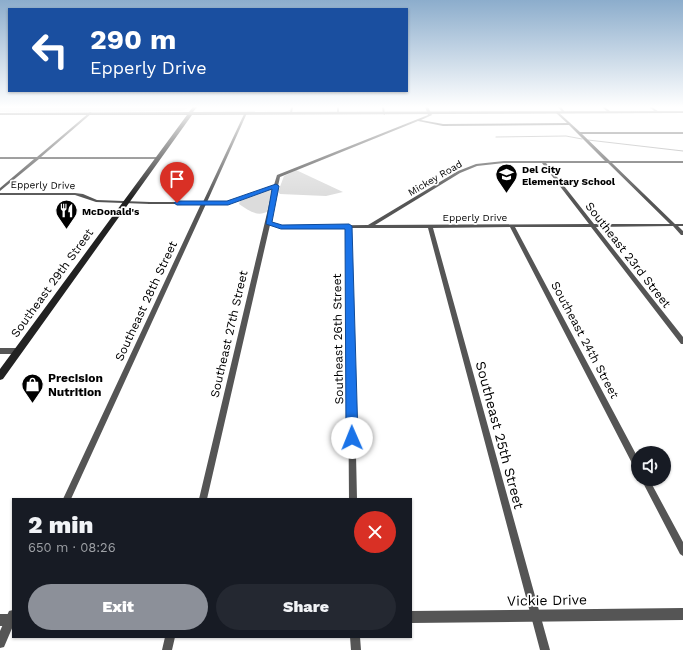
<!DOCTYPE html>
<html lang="en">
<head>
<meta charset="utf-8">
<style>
  :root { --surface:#171b24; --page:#242831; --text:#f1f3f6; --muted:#9ea1a6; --accent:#8c9099 }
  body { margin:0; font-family:"Work Sans",sans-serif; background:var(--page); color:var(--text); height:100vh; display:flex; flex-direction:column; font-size:15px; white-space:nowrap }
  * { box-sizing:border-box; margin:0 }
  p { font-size:13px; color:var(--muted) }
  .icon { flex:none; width:22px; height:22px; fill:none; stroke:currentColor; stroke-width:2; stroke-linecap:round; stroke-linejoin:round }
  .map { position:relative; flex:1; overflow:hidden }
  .details { position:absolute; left:12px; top:498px; width:400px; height:140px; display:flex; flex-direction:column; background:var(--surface); border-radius:0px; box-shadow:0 1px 3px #0004 }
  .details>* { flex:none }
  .hud { position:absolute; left:8px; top:8px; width:400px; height:84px; border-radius:0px; box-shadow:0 1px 3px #0004; background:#1a4fa0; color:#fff; overflow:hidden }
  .buttons { position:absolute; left:631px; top:446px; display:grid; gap:8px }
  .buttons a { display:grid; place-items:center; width:40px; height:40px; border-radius:50%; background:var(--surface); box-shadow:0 1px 3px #0004; font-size:20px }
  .pin { position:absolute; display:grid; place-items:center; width:34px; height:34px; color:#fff; margin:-41px -17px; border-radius:50% 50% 50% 0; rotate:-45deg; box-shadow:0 0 4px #0007 }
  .pin .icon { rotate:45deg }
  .me { position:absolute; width:44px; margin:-22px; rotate:359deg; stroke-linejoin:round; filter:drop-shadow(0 0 3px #0008) }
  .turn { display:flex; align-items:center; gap:14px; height:84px; padding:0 16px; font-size:18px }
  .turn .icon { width:52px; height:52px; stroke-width:2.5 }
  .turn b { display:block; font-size:28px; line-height:34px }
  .round { display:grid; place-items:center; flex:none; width:42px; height:42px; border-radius:21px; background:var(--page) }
  .headline { display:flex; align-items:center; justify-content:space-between; height:68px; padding:0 16px }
  h1 { font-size:24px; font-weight:800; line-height:30px }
  .primary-button { display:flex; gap:8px; margin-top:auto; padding:8px 16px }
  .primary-button a { flex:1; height:46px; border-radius:24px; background:var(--accent); color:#fff; font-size:16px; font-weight:800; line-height:46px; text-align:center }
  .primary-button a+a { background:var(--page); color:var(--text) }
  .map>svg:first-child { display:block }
  .green { fill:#dcdcdc }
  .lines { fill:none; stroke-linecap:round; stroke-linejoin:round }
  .stream { stroke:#a3a3a3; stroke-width:1 }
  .minor { fill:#555; fill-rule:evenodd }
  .tertiary { fill:#555; fill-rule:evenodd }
  .secondary { fill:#222; fill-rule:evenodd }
  .route { fill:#1a73e8; stroke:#114b97 }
  .labels { text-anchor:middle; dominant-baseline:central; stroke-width:3.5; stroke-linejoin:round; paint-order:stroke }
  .far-poi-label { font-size:10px; font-weight:bold; fill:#000; stroke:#fff; text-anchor:start }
  .far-street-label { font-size:10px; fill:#000; stroke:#fff }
  .street-label { font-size:12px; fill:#000; stroke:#fff }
  .poi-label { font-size:12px; font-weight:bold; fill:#000; stroke:#fff; text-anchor:start }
  .near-street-label { font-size:14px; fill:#000; stroke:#fff }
</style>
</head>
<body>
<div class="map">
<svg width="683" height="650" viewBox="0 0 683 650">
  <rect width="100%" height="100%" fill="#fff"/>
  <path class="green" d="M 0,107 L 189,107 L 182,111 L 0,112 Z
    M 296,170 L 343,192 L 326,196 L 280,194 L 278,192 L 284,176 Z
    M 269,189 L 273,190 L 268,211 C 258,218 248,210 239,204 L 240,201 Z"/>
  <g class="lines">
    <path class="stream" d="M 496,137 L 566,136 L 582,139
      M 588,140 L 683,151"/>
    <path class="minor" d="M 291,107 L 293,107 L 292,113 L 291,114 L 290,113 Z
      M 337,107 L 339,107 L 339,114 L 337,113 Z
      M 382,107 L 384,107 L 385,115 L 383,114 Z
      M 425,107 L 428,107 L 432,115 L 421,120 L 443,124 L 567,123 L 556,113 L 557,111 L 580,132 L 683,132 L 683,134 L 582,134 L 610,161 L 683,161 L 683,163 L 612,163 L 675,224 L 683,224 L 683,226 L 678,226 L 683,231 L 683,235 L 681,235 L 673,226 L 596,227 L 683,337 L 683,344 L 681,344 L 591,227 L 515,227 L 638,458 L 638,470 L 635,469 L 510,227 L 433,228 L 550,650 L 540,650 L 428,228 L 351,228 L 357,499 L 349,499 L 347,228 L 281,228 L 270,225 L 207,499 L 199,499 L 273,188 L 228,204 L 206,204 L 71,499 L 63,499 L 201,204 L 148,204 L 148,202 L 203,202 L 245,112 L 247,113 L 207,202 L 228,202 L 274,185 L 277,175 L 428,115 ZM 418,121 L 443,126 L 569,125 L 605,161 L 504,161 L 476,164 L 458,171 L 368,225 L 281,226 L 270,222 L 280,177 ZM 504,163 L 542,163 L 589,224 L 375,225 L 460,173 L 477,166 ZM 546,163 L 608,163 L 670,224 L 594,224 Z
      M 558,107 L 561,107 L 565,112 L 563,113 Z
      M 602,107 L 605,107 L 611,112 L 609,113 Z
      M 649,107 L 652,107 L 659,112 L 657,113 Z
      M 90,112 L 92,113 L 41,157 L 158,157 L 160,158 L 158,159 L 39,159 L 0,191 L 0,188 L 34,159 L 0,159 L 0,157 L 37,157 Z
      M 0,348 L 18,348 L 20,349 L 21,351 L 20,353 L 18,354 L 0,354 Z
      M 641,479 L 649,479 L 683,542 L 683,556 L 680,554 Z
      M 13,610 L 13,626 L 4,647 L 0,648 L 0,631 L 9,611 Z
      M 165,637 L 175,637 L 172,650 L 162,650 Z
      M 350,637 L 360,637 L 361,650 L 351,650 Z"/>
    <path class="tertiary" d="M 0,193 L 75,193 L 83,194 L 97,200 L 150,202 L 152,203 L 150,204 L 96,202 L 75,195 L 0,195 Z
      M 683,608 L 683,620 L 411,623 L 411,611 Z
      M 0,614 L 13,614 L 13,626 L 0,626 Z"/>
    <path class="secondary" d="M 193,107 L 197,107 L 193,112 L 683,111 L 683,113 L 192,115 L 3,379 L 0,380 L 0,369 L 187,115 L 0,115 L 0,113 L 189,112 Z"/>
  </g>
  <linearGradient id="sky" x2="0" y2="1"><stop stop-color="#8cadcc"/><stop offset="0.54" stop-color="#fff"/><stop offset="1" stop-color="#fff" stop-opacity="0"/></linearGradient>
  <rect width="683" height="198" fill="url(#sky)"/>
  <path class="route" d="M 276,184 L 279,186 L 272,222 L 282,225 L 349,224 L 352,226 L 358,438 L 356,442 L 352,444 L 348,442 L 346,438 L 345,229 L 281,229 L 266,224 L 272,189 L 228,205 L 177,205 L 174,203 L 177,201 L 227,201 Z"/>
  <defs>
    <symbol id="school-pin" viewBox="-11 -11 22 30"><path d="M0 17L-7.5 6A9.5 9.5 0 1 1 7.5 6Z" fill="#000" stroke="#fff"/><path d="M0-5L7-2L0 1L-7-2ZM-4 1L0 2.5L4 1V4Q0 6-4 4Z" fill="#fff"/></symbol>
    <symbol id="restaurant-pin" viewBox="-11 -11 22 30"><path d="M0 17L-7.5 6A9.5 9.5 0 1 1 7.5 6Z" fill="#000" stroke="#fff"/><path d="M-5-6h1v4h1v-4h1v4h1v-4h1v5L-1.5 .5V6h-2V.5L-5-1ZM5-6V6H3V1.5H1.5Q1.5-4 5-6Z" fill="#fff"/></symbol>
    <symbol id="shop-pin" viewBox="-11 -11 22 30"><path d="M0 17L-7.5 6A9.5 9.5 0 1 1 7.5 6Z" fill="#000" stroke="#fff"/><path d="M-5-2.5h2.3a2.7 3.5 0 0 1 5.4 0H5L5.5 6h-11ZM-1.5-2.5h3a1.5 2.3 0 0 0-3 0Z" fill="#fff"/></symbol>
  </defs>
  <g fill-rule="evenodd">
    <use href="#school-pin" x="494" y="162" width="25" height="34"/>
    <use href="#restaurant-pin" x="54" y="198" width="25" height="34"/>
    <use href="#shop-pin" x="20" y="372" width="25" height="34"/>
  </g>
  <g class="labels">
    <g class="far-poi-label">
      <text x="522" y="169">Del City<tspan x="522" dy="12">Elementary School</tspan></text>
      <text x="82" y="211">McDonald's</text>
    </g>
    <g class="far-street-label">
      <text transform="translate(435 178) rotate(-30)">Mickey Road</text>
      <text transform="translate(43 185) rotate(1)">Epperly Drive</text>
      <text x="475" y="217">Epperly Drive</text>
    </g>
    <g class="street-label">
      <text transform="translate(628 255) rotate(52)">Southeast 23rd Street</text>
      <text transform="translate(52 283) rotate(-54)">Southeast 29th Street</text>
      <text transform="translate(146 301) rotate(-65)">Southeast 28th Street</text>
      <text transform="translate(229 334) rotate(-77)">Southeast 27th Street</text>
      <text transform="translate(338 339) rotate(-91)">Southeast 26th Street</text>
      <text transform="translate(585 340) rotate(62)">Southeast 24th Street</text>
    </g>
    <g class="poi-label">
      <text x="48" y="378">Precision<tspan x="48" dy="14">Nutrition</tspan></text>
    </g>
    <g class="near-street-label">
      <text transform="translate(500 435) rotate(75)">Southeast 25th Street</text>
      <text transform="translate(547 600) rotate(-1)">Vickie Drive</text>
    </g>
  </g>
</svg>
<div class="buttons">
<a><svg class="icon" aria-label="sound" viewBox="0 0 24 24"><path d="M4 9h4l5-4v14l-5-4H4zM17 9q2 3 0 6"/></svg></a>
</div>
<div class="pin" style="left:177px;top:203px;background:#d93025"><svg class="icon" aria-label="arrive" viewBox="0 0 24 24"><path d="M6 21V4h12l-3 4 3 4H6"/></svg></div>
<svg class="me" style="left:352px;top:438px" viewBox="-20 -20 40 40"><circle r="19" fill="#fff"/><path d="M0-13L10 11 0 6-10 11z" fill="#1a73e8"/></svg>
<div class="hud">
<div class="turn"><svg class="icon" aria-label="left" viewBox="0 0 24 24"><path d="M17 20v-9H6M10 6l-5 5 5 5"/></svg><div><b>290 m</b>Epperly Drive</div></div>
</div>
<section class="details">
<div class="headline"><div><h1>2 min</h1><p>650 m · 08:26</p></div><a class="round" style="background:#d93025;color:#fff"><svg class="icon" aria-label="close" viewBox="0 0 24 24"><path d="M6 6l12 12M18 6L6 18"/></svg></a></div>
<div class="primary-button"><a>Exit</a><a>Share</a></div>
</section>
</div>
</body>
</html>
